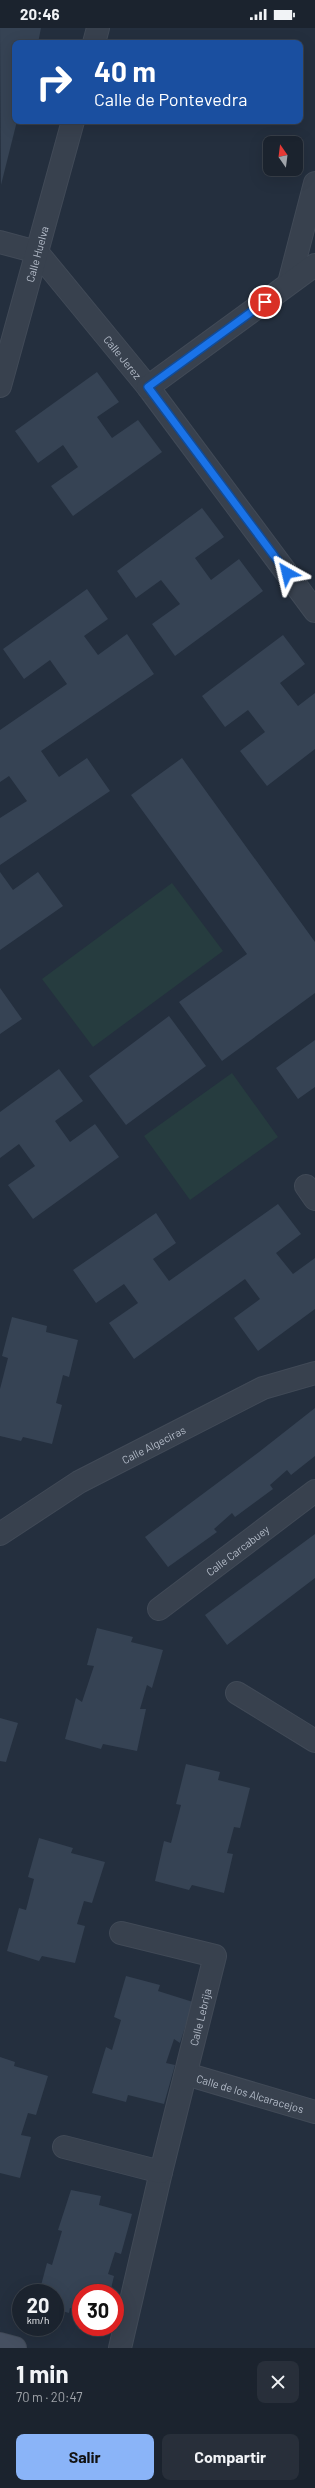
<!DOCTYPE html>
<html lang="es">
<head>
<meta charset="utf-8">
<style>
  :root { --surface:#1b232e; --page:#282f3a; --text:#f1f3f6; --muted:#a0a4aa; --line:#39404a; --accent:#8ab4f8 }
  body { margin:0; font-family:Barlow,sans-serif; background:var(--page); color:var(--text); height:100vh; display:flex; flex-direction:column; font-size:15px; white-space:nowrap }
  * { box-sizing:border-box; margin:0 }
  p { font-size:13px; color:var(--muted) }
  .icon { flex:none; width:22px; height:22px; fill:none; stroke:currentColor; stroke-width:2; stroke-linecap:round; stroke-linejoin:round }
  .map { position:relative; height:2320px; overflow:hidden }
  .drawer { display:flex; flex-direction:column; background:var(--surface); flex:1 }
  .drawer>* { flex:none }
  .banner { position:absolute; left:12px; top:12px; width:291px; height:84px; border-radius:8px; box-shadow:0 4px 16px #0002,0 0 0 1px var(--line); background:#1a4fa0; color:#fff; overflow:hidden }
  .needle { width:26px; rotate:346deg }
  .buttons { position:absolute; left:263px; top:108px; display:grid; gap:8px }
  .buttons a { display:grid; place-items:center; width:40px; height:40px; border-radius:8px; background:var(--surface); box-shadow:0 4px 16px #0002,0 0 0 1px var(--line); font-size:20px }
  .speed { position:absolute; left:12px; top:2256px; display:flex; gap:8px; font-size:20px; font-weight:700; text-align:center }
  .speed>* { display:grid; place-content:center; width:52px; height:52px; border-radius:50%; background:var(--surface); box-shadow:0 4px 16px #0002,0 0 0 1px var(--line); line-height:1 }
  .speed small { font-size:10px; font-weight:400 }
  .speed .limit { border:6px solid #d22; background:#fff; color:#111 }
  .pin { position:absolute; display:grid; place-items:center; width:34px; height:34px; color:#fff; margin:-17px; border:2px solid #fff; border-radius:50%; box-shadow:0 1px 4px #0007 }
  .me { position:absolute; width:44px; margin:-22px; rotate:323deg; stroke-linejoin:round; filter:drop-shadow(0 0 3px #0008) }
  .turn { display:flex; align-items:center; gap:14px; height:84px; padding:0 16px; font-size:18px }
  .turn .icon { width:52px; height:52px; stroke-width:2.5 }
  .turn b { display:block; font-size:28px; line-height:34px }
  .round { display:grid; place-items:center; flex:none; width:42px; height:42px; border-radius:8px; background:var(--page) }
  .overview { display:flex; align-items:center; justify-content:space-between; height:68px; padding:0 16px }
  h1 { font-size:24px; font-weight:700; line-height:30px }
  .cta { display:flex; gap:8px; margin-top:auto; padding:8px 16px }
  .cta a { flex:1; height:46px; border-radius:8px; background:var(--accent); color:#111; font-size:16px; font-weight:700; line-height:46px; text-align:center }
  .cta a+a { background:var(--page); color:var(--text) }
  .status { display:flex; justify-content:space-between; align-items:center; height:28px; padding:0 20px; background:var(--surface); direction:ltr }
  .status svg { height:11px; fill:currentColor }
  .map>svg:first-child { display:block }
  .green { fill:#263c3f }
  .building { fill:#364354 }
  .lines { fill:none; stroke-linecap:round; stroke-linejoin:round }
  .pedestrian-casing { stroke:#414a57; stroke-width:24 }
  .minor-casing { stroke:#414a57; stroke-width:24 }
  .tertiary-casing { stroke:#414a57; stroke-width:24 }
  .secondary-casing { stroke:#414a57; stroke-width:24 }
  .pedestrian { stroke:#38414e; stroke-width:22 }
  .minor { stroke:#38414e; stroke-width:22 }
  .tertiary { stroke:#38414e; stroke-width:22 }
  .secondary { stroke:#465061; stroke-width:22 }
  .route-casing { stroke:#114b97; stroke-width:10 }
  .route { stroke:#1a73e8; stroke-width:7 }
  .labels { text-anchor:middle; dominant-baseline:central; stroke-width:4; stroke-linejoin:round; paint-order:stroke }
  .street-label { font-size:11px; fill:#b4bcc9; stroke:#1d2633 }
</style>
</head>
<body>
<div class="status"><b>20:46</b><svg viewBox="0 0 49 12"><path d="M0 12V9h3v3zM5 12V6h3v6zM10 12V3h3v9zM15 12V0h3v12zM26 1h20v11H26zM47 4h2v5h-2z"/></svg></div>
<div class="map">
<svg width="315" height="2320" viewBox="0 0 315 2320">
  <rect width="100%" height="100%" fill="#242f3e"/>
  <path class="green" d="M 172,855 L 223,923 L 93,1019 L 42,951 Z
    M 232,1045 L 278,1109 L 190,1172 L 144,1108 Z"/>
  <path class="building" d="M 0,0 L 41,0 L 38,15 L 15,15 L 15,93 L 17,93 L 1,157 Z
    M 97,344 L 119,374 L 97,389 L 112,410 L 138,392 L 162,424 L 73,488 L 51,458 L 78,439 L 63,417 L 38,435 L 15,403 Z
    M 202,480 L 224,509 L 195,530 L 211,552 L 239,531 L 263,563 L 175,628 L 152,596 L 180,576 L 161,552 L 136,570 L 117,543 Z
    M 87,561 L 108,591 L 84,608 L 98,627 L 127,606 L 154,646 L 41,723 L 59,749 L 87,730 L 110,763 L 0,837 L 0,790 L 27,773 L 9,748 L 0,754 L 0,702 L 67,656 L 50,632 L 24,651 L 3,621 Z
    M 283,607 L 305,636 L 280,655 L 298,678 L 315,665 L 315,721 L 267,758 L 240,723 L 265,704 L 248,682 L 225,699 L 202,668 Z
    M 182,730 L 315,914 L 315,965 L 222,1033 L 179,974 L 247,926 L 131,767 Z
    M 0,844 L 13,862 L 38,844 L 63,878 L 0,922 Z
    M 0,960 L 22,991 L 0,1006 Z
    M 169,988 L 206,1038 L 126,1097 L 89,1048 Z
    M 315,1012 L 315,1059 L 298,1071 L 276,1040 Z
    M 59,1041 L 83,1073 L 55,1093 L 70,1114 L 95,1096 L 119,1129 L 33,1191 L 8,1157 L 35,1138 L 19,1116 L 0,1130 L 0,1084 Z
    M 278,1176 L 301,1206 L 276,1225 L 293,1246 L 315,1230 L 315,1281 L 258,1323 L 234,1290 L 260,1271 L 245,1251 L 134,1331 L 109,1295 L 138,1275 L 124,1256 L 96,1275 L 73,1242 L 156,1185 L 176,1215 L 153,1231 L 169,1253 Z
    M 12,1289 L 47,1298 L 46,1304 L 78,1312 L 69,1349 L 63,1347 L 56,1375 L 62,1377 L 52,1416 L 23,1409 L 21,1413 L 0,1408 L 0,1361 L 8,1330 L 2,1328 Z
    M 315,1380 L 315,1428 L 291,1447 L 287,1442 L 270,1457 L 273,1461 L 235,1489 L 232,1485 L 214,1501 L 217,1504 L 168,1539 L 145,1509 L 259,1424 Z
    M 315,1506 L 315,1550 L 227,1617 L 205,1587 Z
    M 97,1600 L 133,1609 L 131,1614 L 163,1622 L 152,1660 L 147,1657 L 140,1681 L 146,1681 L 137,1723 L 103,1716 L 101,1721 L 65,1711 L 76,1670 L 82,1674 L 94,1638 L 87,1637 Z
    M 0,1690 L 18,1695 L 6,1734 L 0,1733 Z
    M 186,1736 L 220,1744 L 218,1752 L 250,1760 L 240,1800 L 234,1799 L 227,1825 L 233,1826 L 224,1865 L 192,1857 L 189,1862 L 155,1853 L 164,1813 L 171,1815 L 181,1777 L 176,1776 Z
    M 39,1810 L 73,1820 L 71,1825 L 105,1834 L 92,1875 L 84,1873 L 77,1896 L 85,1898 L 75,1935 L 42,1928 L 39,1933 L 7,1923 L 19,1880 L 26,1882 L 34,1851 L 28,1849 Z
    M 126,1948 L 160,1957 L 158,1963 L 193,1974 L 180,2015 L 174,2011 L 166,2035 L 175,2037 L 164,2076 L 128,2067 L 126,2074 L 92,2065 L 106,2019 L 112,2022 L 121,1992 L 114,1989 Z
    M 0,2029 L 15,2034 L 14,2038 L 48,2048 L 36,2087 L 28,2085 L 21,2107 L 31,2109 L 20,2150 L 0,2145 Z
    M 71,2162 L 101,2168 L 99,2177 L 132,2186 L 121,2226 L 115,2224 L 108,2246 L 114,2248 L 110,2265 L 81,2265 L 81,2283 L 70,2280 L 69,2285 L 55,2281 L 55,2265 L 39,2265 L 47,2235 L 52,2237 L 62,2203 L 58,2202 Z"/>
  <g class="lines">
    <defs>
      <g id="pedestrian">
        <path id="s1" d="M 159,1581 L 315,1463"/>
        <path d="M 120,2320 L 161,2144"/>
      </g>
      <g id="minor">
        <path d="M 94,15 L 98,0"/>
        <path id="s2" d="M 0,214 L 37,224 L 148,359 L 315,583"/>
        <path d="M 289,255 L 315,155"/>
        <path id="s3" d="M 0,358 L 73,93"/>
        <path d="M 148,359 L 315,237"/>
        <path d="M 306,1158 L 315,1171"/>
        <path d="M 237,1665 L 315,1713"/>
        <path id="s4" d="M 186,2046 L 315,2084"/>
        <path id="s5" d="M 64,2119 L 161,2144 L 215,1928 L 121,1905"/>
      </g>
      <g id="tertiary">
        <path id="s6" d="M 0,1506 L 79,1454 L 263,1360 L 315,1345"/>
      </g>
      <path id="secondary" d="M 0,2316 L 15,2320"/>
    </defs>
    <use href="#pedestrian" class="pedestrian-casing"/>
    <use href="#minor" class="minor-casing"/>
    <use href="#tertiary" class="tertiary-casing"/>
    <use href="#secondary" class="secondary-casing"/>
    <use href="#pedestrian" class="pedestrian"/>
    <use href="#minor" class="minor"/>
    <use href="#tertiary" class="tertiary"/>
    <use href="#secondary" class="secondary"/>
  </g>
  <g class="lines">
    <defs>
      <path id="route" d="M 265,274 L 148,359 L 287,545"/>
    </defs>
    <use href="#route" class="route-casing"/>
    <use href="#route" class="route"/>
  </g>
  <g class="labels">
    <g class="street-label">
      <text stroke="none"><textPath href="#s3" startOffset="137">Calle Huelva</textPath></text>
      <text stroke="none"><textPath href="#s2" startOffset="174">Calle Jerez</textPath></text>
      <text stroke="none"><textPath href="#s6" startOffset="178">Calle Algeciras</textPath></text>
      <text stroke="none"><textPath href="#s1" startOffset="98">Calle Carcabuey</textPath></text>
      <text stroke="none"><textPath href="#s5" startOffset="260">Calle Lebrija</textPath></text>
      <text stroke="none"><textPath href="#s4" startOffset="67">Calle de los Alcaracejos</textPath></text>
    </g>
  </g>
</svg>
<div class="buttons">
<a><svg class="needle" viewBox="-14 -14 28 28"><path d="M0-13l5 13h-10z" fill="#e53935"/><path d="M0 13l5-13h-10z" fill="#a0a4aa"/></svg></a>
</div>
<div class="speed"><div>20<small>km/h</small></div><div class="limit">30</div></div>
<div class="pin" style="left:265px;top:274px;background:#d93025"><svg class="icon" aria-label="arrive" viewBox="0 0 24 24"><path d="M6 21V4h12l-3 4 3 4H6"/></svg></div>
<svg class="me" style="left:287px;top:545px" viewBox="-20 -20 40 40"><path d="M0-17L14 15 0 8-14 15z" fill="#1a73e8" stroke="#fff" stroke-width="4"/></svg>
<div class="banner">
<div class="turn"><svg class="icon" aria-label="right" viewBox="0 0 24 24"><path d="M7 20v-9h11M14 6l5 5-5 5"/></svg><div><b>40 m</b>Calle de Pontevedra</div></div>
</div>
</div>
<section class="drawer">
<div class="overview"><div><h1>1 min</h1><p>70 m · 20:47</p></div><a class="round"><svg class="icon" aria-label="close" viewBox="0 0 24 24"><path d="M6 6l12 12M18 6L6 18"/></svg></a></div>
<div class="cta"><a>Salir</a><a>Compartir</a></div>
</section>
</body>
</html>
